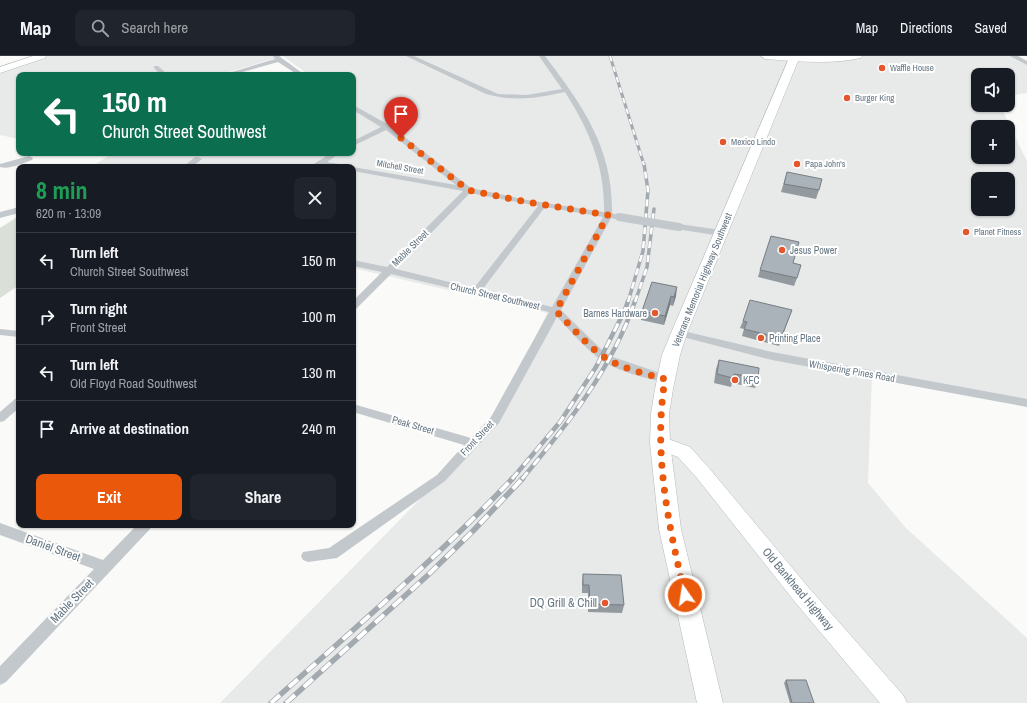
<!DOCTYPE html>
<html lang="en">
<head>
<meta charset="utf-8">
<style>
  :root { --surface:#171b24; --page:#20242c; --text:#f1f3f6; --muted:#9ea1a6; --line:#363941; --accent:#ea580c }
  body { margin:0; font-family:"Archivo Narrow",sans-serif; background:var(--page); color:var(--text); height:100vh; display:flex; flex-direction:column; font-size:15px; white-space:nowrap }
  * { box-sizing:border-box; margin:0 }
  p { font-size:13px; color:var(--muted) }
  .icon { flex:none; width:22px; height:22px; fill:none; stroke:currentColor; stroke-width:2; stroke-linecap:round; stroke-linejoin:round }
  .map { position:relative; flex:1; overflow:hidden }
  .panel { position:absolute; left:16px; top:108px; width:340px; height:364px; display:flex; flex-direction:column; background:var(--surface); border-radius:8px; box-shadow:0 1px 3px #0004 }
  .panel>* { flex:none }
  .guide { position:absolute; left:16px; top:16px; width:340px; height:84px; border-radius:8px; box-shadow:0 1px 3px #0004; background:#0b6e4f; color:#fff; overflow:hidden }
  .controls { position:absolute; left:971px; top:12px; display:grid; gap:8px }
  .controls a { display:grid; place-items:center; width:44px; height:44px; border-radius:8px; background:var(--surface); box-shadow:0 1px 3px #0004; font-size:20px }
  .pin { position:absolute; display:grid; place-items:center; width:34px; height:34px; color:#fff; margin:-41px -17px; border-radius:50% 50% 50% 0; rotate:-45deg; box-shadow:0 0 4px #0007 }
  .pin .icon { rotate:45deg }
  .me { position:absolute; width:44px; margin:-22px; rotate:347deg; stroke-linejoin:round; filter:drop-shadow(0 0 3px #0008) }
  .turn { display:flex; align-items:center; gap:14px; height:84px; padding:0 20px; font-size:18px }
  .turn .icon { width:52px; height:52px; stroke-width:2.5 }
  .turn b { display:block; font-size:28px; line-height:34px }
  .round { display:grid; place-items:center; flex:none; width:42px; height:42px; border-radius:8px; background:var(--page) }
  .summary { display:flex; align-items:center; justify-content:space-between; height:68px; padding:0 20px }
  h1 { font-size:24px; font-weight:700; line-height:30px; color:#1e9e55 }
  .action { display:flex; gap:8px; margin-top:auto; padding:8px 20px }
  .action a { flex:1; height:46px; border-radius:8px; background:var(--accent); color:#fff; font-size:16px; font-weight:700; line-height:46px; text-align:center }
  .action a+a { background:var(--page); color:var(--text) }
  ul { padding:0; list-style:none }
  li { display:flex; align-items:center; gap:12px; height:56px; padding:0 20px; border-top:1px solid var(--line) }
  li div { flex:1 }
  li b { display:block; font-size:15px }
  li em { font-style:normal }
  header { display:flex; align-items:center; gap:24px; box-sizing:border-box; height:56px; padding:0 20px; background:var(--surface); border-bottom:1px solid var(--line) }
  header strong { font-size:19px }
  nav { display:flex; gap:22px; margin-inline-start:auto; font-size:14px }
  .search { width:280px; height:36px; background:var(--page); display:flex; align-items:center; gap:10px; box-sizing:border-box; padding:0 14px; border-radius:8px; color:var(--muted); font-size:15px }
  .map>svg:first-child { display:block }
  .built { fill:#e8e9e9; fill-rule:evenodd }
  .green { fill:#dadfd7 }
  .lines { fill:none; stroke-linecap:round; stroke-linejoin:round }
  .secondary-casing { stroke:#b3babf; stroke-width:1 }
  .primary-casing { stroke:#b5babe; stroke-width:1 }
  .street { fill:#c3c8cc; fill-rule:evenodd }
  .secondary { fill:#fff; fill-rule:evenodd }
  .primary { fill:#fff; fill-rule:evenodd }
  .rail-far3-casing { stroke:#a2aab0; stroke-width:3 }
  .rail-far2-casing { stroke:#a2aab0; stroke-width:3.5 }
  .rail-far1-casing { stroke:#a2aab0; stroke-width:4.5 }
  .rail-casing { stroke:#a2aab0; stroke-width:5.5 }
  .rail-far3 { stroke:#fff; stroke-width:2; stroke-dasharray:5.5; stroke-linecap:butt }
  .rail-far2 { stroke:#fff; stroke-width:2.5; stroke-dasharray:7; stroke-linecap:butt }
  .rail-far1 { stroke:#fff; stroke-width:3; stroke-dasharray:9; stroke-linecap:butt }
  .rail { stroke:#fff; stroke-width:4; stroke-dasharray:12; stroke-linecap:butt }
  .street-bridge { stroke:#c3c8cc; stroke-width:8 }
  .wall { fill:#929a9f }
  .shaded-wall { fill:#777d82 }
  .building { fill:#aab3b9; stroke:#777d82 }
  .route { stroke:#ea580c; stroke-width:7; stroke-dasharray:0 12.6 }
  .poi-dot { fill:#e4572e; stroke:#fff; stroke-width:1.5 }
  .labels { text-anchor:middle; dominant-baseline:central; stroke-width:4; stroke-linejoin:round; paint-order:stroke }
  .far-poi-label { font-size:9px; fill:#657683; stroke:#fff; text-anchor:start }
  .far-street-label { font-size:9px; fill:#657683; stroke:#fff }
  .street-label { font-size:10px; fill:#657683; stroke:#fff }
  .poi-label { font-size:10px; fill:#657683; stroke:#fff; text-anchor:start }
  .near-street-label { font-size:12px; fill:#657683; stroke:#fff }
  .near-poi-label { font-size:12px; fill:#657683; stroke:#fff; text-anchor:end }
</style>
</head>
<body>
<header>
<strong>Map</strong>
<div class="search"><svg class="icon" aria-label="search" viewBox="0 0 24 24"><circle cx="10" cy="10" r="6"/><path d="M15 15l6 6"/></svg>Search here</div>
<nav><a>Map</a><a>Directions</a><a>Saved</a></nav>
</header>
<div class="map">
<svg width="1027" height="647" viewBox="0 0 1027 647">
  <rect width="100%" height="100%" fill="#fafaf8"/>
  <path class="built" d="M 45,0 L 1013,0 L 1027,6 L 1027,37 L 1008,40 L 1008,19 L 978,19 L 978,49 L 1000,49 L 1027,105 L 1027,346 L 872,319 L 868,427 L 906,472 L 1027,582 L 1027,647 L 220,647 L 484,378 L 513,330 L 547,257 L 353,212 L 353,111 L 91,111 L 113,97 L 353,97 L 353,19 L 299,19 L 305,16 L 283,0 L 219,19 L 19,19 L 19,83 L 0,79 L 0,14 ZM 978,71 L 1008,71 L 1008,101 L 978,101 ZM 978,123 L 1008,123 L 1008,153 L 978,153 Z"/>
  <path class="green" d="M 19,160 L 19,229 L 0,242 L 0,172 Z"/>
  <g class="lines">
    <defs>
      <path id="secondary" d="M 33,0 L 46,0 L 45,2 L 0,17 L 0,11 Z
        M 761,0 L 862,0 L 861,2 C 830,9 796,5 765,3 Z
        M 660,380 L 690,391 L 709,412 L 809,532 L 903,639 L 907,647 L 880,647 L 795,546 L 697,422 L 678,401 L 654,392 L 651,387 L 654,382 Z"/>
      <path id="primary" d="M 790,0 L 800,0 L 687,277 L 680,299 L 673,333 L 669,358 L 670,387 L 681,473 L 723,647 L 697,647 L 659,473 L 650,387 L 651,358 L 655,333 L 662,299 L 671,277 Z"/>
    </defs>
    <use href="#secondary" class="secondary-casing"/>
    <use href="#primary" class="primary-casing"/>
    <path class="street" d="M 273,0 L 279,0 L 305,19 L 298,19 L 278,6 L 232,19 L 222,19 L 275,3 Z
      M 406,0 L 414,0 L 498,38 L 527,39 L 562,33 L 539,0 L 545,0 C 583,50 613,92 612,157 L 619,160 L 615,163 L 611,162 L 561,254 L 601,293 L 613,301 L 669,320 L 670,323 L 669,326 L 665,327 C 647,322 620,316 604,306 C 586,294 572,276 557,261 L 499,367 L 445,425 L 337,502 L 308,506 L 303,504 L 301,500 L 303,496 L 329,492 L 437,419 L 464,389 L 353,356 L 353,348 L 471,382 L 491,361 L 549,256 L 391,218 L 356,253 L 353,254 L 353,245 L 382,216 L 353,210 L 353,204 L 387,211 L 463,135 L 353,115 L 353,111 L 352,111 L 353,111 L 456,129 L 386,74 L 353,90 L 353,85 L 381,71 L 353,54 L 353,49 L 389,69 L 471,132 L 527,144 L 604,156 C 605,110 589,74 565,36 C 538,42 513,46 486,38 ZM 470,137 L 538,150 L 474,232 L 396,213 ZM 545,151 L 603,161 L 552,251 L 482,234 Z
      M 1010,0 L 1018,0 L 1027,5 L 1027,9 Z
      M 154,10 L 158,10 L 168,19 L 161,19 L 154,12 Z
      M 331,97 L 340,97 L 327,106 L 345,109 L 346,111 L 321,110 L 309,111 Z
      M 29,100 L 33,102 L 32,104 C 23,107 9,114 0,111 L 0,108 Z
      M 195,101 L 198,101 L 202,103 L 192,111 L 183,111 Z
      M 19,151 L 19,157 L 0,162 L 0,156 Z
      M 679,168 L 721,174 L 725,177 L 721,180 L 676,173 L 675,171 Z
      M 0,273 L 19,275 L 19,281 L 0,279 Z
      M 679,274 L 772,296 L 1027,343 L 1027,351 L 772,304 L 675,279 L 674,277 Z
      M 19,342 L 19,352 L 4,365 L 0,366 L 0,356 L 15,343 Z
      M 0,467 L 103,504 L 137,469 L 152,469 L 150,473 L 6,626 L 0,629 L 0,610 L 94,513 L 0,479 Z"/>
    <use href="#secondary" class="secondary"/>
    <use href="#primary" class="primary"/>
    <defs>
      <path id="rail-far3" d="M 610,0 L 644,109"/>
      <path id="rail-far2" d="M 628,246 L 643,195 L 648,134 L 644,108
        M 635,246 L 647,211 L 654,153"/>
      <path id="rail-far1" d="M 512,423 L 560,366 L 596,311 L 625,254 L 628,245
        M 522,423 C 567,369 612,313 635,245"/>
      <path id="rail" d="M 271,647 C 353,574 437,502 513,422
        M 286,647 L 428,519 L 473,475 L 523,422"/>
    </defs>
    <use href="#rail-far3" class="rail-far3-casing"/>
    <use href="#rail-far2" class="rail-far2-casing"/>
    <use href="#rail-far1" class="rail-far1-casing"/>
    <use href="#rail" class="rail-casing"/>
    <use href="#rail-far3" class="rail-far3"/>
    <use href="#rail-far2" class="rail-far2"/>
    <use href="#rail-far1" class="rail-far1"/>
    <use href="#rail" class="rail"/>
    <path class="street-bridge" d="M 619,161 L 679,171"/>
  </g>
  <path class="wall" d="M 787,116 L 819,134 L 816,143 L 781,136 Z
    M 793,207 L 797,222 L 794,230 L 758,221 L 760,214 Z
    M 652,226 L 676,240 L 673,250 L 670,249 L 664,269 L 641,264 L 642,255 Z
    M 792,254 L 779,290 L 742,280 L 744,273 L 740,272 L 743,265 Z
    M 719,304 L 758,322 L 755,332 L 732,327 L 731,331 L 714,327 L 716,313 Z
    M 583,518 L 624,549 L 622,557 L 588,556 L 588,537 L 582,537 L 582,527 Z
    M 786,624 L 814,647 L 790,647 L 784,627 Z"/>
  <path class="shaded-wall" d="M 677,231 L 676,240 L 673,250 L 674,241 Z
    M 671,240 L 670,249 L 664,269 L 665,260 Z"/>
  <path class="building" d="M 787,116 L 822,123 L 819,134 L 784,128 Z
    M 771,180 L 799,186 L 793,207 L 801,209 L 797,222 L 760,214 Z
    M 652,226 L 677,231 L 674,241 L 671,240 L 665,260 L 642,255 Z
    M 750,244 L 792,254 L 781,282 L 744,273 L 747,266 L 743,265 Z
    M 719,304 L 759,312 L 758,322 L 734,318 L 733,322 L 717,318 Z
    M 583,518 L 621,519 L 624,549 L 590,548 L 589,529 L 583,529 Z
    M 786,624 L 806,624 L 814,647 L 792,647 Z"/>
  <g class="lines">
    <path class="route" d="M 401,82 L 468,134 L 527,146 L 608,159 L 556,255 C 572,271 588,291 607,303 C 624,313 646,318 665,323 C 653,397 668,467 685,539"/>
  </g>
  <g class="poi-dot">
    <circle cx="882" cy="12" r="4"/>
    <circle cx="847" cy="42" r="4"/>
    <circle cx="723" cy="86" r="4"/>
    <circle cx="797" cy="108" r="4"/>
    <circle cx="966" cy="176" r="4"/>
    <circle cx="782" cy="194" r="4"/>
    <circle cx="655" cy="257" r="4"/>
    <circle cx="761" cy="282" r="4"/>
    <circle cx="735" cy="324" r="4"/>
    <circle cx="605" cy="547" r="4"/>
  </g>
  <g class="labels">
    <g class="far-poi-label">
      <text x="890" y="12">Waffle House</text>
      <text x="855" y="42">Burger King</text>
      <text x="731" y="86">Mexico Lindo</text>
      <text x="805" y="108">Papa John's</text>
      <text x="974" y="176">Planet Fitness</text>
    </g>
    <g class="far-street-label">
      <text transform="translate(400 111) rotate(10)">Mitchell Street</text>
    </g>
    <g class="street-label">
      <text transform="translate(410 192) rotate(-45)">Mable Street</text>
      <text transform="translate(702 224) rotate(-68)">Veterans Memorial Highway Southwest</text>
      <text transform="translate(495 240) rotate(13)">Church Street Southwest</text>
      <text transform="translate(852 315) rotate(10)">Whispering Pines Road</text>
      <text transform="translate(413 369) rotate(16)">Peak Street</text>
      <text transform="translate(477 382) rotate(-47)">Front Street</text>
    </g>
    <g class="poi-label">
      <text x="790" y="194">Jesus Power</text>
      <text x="647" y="257" text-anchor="end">Barnes Hardware</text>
      <text x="769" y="282">Printing Place</text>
      <text x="743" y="324">KFC</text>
    </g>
    <g class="near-street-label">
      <text transform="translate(53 492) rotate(20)">Daniel Street</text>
      <text transform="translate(798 533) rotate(50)">Old Bankhead Highway</text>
      <text transform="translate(72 545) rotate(-46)">Mable Street</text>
    </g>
    <g class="near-poi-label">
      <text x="597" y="547">DQ Grill &amp; Chill</text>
    </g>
  </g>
</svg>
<div class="controls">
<a><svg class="icon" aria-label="sound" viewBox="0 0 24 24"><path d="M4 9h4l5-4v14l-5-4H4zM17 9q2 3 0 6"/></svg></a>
<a>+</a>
<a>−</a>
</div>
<div class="pin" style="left:401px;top:82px;background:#d93025"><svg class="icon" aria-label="arrive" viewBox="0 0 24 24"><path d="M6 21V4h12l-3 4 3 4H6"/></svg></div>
<svg class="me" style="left:685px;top:539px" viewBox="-20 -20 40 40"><circle r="17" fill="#ea580c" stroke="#fff" stroke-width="3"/><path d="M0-11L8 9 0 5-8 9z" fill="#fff"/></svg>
<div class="guide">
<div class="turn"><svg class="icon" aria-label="left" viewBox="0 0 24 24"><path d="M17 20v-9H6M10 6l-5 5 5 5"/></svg><div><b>150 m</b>Church Street Southwest</div></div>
</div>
<section class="panel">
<div class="summary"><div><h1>8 min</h1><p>620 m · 13:09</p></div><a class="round"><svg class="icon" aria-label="close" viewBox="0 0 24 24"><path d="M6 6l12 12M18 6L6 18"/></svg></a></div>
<ul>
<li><svg class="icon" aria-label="left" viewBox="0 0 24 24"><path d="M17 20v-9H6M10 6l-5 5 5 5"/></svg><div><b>Turn left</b><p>Church Street Southwest</p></div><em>150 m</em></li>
<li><svg class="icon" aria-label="right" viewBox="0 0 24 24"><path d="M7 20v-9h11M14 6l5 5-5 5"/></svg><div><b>Turn right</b><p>Front Street</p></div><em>100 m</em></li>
<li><svg class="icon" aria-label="left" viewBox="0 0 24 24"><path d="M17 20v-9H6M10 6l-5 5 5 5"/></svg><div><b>Turn left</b><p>Old Floyd Road Southwest</p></div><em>130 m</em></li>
<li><svg class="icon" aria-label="arrive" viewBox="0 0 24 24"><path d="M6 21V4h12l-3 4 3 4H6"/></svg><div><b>Arrive at destination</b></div><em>240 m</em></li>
</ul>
<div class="action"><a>Exit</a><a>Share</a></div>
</section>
</div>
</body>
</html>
